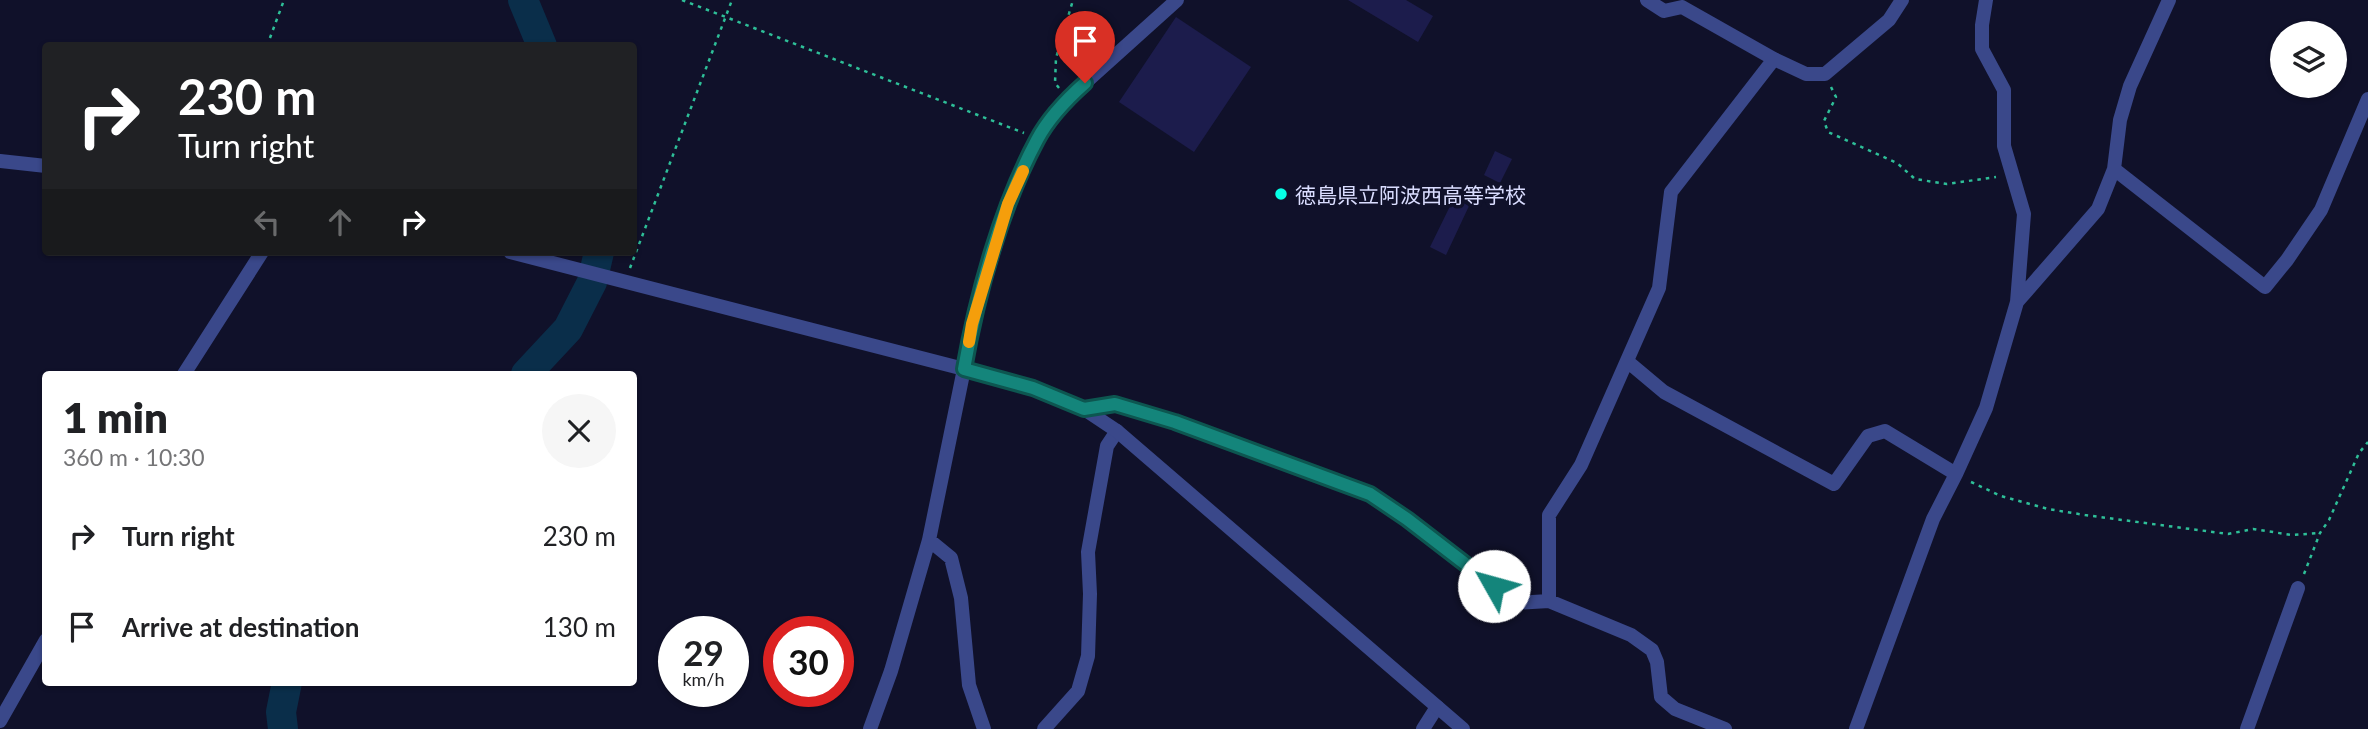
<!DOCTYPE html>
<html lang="en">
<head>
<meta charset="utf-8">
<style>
  :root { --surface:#fff; --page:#f6f6f6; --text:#202124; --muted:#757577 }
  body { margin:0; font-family:Lato,"Noto Sans JP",sans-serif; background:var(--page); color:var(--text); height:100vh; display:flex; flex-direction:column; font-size:26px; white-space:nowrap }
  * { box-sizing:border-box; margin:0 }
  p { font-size:23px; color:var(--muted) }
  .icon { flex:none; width:38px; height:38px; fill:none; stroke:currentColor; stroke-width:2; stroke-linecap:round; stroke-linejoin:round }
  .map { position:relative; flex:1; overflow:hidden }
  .drawer { position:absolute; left:42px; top:371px; width:595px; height:315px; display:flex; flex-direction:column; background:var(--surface); border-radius:7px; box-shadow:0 2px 5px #0004 }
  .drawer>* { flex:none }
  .hud { position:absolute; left:42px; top:42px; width:595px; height:214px; border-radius:7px; box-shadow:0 2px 5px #0004; background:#202124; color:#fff; overflow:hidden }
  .tools { position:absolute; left:2270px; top:21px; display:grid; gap:14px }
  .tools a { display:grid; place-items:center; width:77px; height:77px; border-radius:50%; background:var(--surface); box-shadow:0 2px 5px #0004; font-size:35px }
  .speed { position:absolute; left:658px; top:616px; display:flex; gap:14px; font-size:35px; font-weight:700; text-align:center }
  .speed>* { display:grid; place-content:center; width:91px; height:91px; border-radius:50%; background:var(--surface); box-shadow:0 2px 5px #0004; line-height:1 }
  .speed small { font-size:18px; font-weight:400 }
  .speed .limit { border:10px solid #d22; background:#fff; color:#111 }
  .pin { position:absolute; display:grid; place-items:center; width:60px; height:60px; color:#fff; margin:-72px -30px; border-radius:50% 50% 50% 0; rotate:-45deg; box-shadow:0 0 7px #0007 }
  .pin .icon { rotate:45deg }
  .me { position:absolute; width:77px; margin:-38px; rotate:308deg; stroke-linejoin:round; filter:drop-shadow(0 0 5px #0008) }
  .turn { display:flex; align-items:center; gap:24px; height:147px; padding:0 21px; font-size:32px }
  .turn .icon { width:91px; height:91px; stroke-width:2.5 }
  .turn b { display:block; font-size:49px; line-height:60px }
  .lanes { display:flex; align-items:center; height:66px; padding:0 21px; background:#0003; justify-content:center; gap:35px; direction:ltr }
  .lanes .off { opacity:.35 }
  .round { display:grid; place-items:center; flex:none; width:74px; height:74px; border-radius:37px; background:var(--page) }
  .overview { display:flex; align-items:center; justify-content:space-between; height:119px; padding:0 21px }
  h1 { font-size:42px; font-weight:800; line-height:52px }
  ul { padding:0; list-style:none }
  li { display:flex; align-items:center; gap:21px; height:91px; padding:0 21px }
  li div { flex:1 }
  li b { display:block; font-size:26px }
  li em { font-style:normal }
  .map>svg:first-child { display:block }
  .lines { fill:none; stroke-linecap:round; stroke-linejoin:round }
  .river { stroke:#0a2e4a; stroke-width:30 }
  .building { fill:#1c1c4c }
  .path { stroke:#2ebf98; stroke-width:2.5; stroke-dasharray:3.5 5; stroke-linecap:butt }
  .minor { stroke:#3a488a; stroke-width:14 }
  .tertiary { stroke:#3a488a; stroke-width:14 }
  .route-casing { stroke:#0d5650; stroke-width:18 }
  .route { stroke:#14857b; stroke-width:12 }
  .slow { stroke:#f59e0b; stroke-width:12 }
  .poi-dot { fill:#06ffe5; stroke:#10112a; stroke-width:2.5 }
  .labels { text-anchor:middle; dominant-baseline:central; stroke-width:7; stroke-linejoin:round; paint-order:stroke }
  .poi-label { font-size:21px; fill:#daddff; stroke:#10112a; text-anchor:start }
</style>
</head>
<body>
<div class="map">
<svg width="2368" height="729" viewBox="0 0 2368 729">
  <rect width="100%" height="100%" fill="#10112a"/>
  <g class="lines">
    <path class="river" d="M 523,0 L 542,46
      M 526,374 L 568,329 L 592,282 L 599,252
      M 283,729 L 281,712 L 287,682"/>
  </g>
  <path class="building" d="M 1348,0 L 1406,0 L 1433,16 L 1418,42 Z
    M 1176,17 L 1251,67 L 1194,152 L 1119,102 Z
    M 1495,151 L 1512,159 L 1500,183 L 1484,175 Z
    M 1454,198 L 1469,206 L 1446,255 L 1430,247 Z"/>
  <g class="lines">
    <path class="path" d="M 682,0 L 1024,133
      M 267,46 L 284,0
      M 1831,87 L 1836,97 L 1824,121 L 1828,132 L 1897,163 L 1915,179 L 1947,184 L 1996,177
      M 1059,88 L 1055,83 L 1056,58 L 1073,0
      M 630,268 L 732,0
      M 1971,482 L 2001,496 L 2048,509 L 2085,515 L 2228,534 L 2253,529 L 2292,535 L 2320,533
      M 2304,574 L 2320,533 L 2329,520 L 2359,453 L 2368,442"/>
    <path class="minor" d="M 1647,0 L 1664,11 L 1682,7 L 1774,59 L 1806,74 L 1825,74 L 1889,20 L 1902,0
      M 2114,169 L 2265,287 L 2287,260 L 2321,210 L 2368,99
      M 2017,302 L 2098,209 L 2114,169 L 2120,120 L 2130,86 L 2169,0
      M 1627,361 L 1664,392 L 1834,484 L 1868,436 L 1885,431 L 1956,474
      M 184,374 L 262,252
      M 1084,409 L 1115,404 L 1175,422 L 1370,494 L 1407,519 L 1515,603 L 1549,601 L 1631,635 L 1652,650 L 1657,662 L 1661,697 L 1675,709 L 1725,729
      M 929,540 L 951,558 L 961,598 L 969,685 L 984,729
      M 1549,601 L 1549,515 L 1581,465 L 1659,288 L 1671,192 L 1774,59
      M 0,721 L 46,640
      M 870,729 L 891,671 L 929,540 L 964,369
      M 1044,729 L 1078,691 L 1088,656 L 1090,594 L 1088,552 L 1107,446 L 1117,431
      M 1423,729 L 1437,707
      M 1856,729 L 1933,519 L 1956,474 L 1986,408 L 2017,302 L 2024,214 L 2004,146 L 2004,90 L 1982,49 L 1982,25 L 1986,0
      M 2247,729 L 2298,588"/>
    <path class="tertiary" d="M 0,161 L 46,166
      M 510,252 L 964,369 L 1033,388 L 1084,409 L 1117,431 L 1463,729
      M 964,369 L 972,324 L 1008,204 L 1038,139 L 1067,99 L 1177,0"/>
  </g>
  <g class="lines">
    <defs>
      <path id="route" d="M 1085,83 C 1067,99 1048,119 1037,140 C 1001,207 977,295 964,369 L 1033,388 L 1084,409 L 1115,404 L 1175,422 L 1370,494 L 1407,519 L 1494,586"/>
    </defs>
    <use href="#route" class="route-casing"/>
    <use href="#route" class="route"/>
    <path class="slow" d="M 969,342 L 972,324 L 1008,204 L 1023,171"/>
  </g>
  <circle class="poi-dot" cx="1281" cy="194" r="7"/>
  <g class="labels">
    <g class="poi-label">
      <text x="1295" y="194">徳島県立阿波西高等学校</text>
    </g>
  </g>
</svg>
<div class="tools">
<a><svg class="icon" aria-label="layers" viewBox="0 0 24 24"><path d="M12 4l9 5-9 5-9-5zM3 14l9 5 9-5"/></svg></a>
</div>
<div class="speed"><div>29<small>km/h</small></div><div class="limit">30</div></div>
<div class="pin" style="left:1085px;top:83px;background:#d93025"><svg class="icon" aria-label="arrive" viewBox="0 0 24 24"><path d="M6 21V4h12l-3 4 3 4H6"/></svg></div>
<svg class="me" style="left:1494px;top:586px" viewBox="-20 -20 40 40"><circle r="19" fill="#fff"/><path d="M0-13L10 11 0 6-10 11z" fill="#14857b"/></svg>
<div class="hud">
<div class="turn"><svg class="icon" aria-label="right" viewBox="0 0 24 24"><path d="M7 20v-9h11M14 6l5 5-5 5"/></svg><div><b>230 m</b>Turn right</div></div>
<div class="lanes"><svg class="icon off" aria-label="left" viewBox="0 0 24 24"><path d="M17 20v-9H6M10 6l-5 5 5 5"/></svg><svg class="icon off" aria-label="ahead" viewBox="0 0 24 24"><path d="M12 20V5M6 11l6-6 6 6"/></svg><svg class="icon" aria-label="right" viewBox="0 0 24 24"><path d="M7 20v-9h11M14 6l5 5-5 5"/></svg></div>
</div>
<section class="drawer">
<div class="overview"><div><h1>1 min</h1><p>360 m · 10:30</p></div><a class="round"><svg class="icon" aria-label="close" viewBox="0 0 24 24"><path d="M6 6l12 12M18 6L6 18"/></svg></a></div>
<ul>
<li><svg class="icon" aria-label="right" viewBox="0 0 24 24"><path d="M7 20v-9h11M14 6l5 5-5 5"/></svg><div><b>Turn right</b></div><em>230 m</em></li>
<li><svg class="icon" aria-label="arrive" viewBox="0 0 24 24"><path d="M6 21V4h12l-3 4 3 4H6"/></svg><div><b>Arrive at destination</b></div><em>130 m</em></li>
</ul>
</section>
</div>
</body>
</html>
